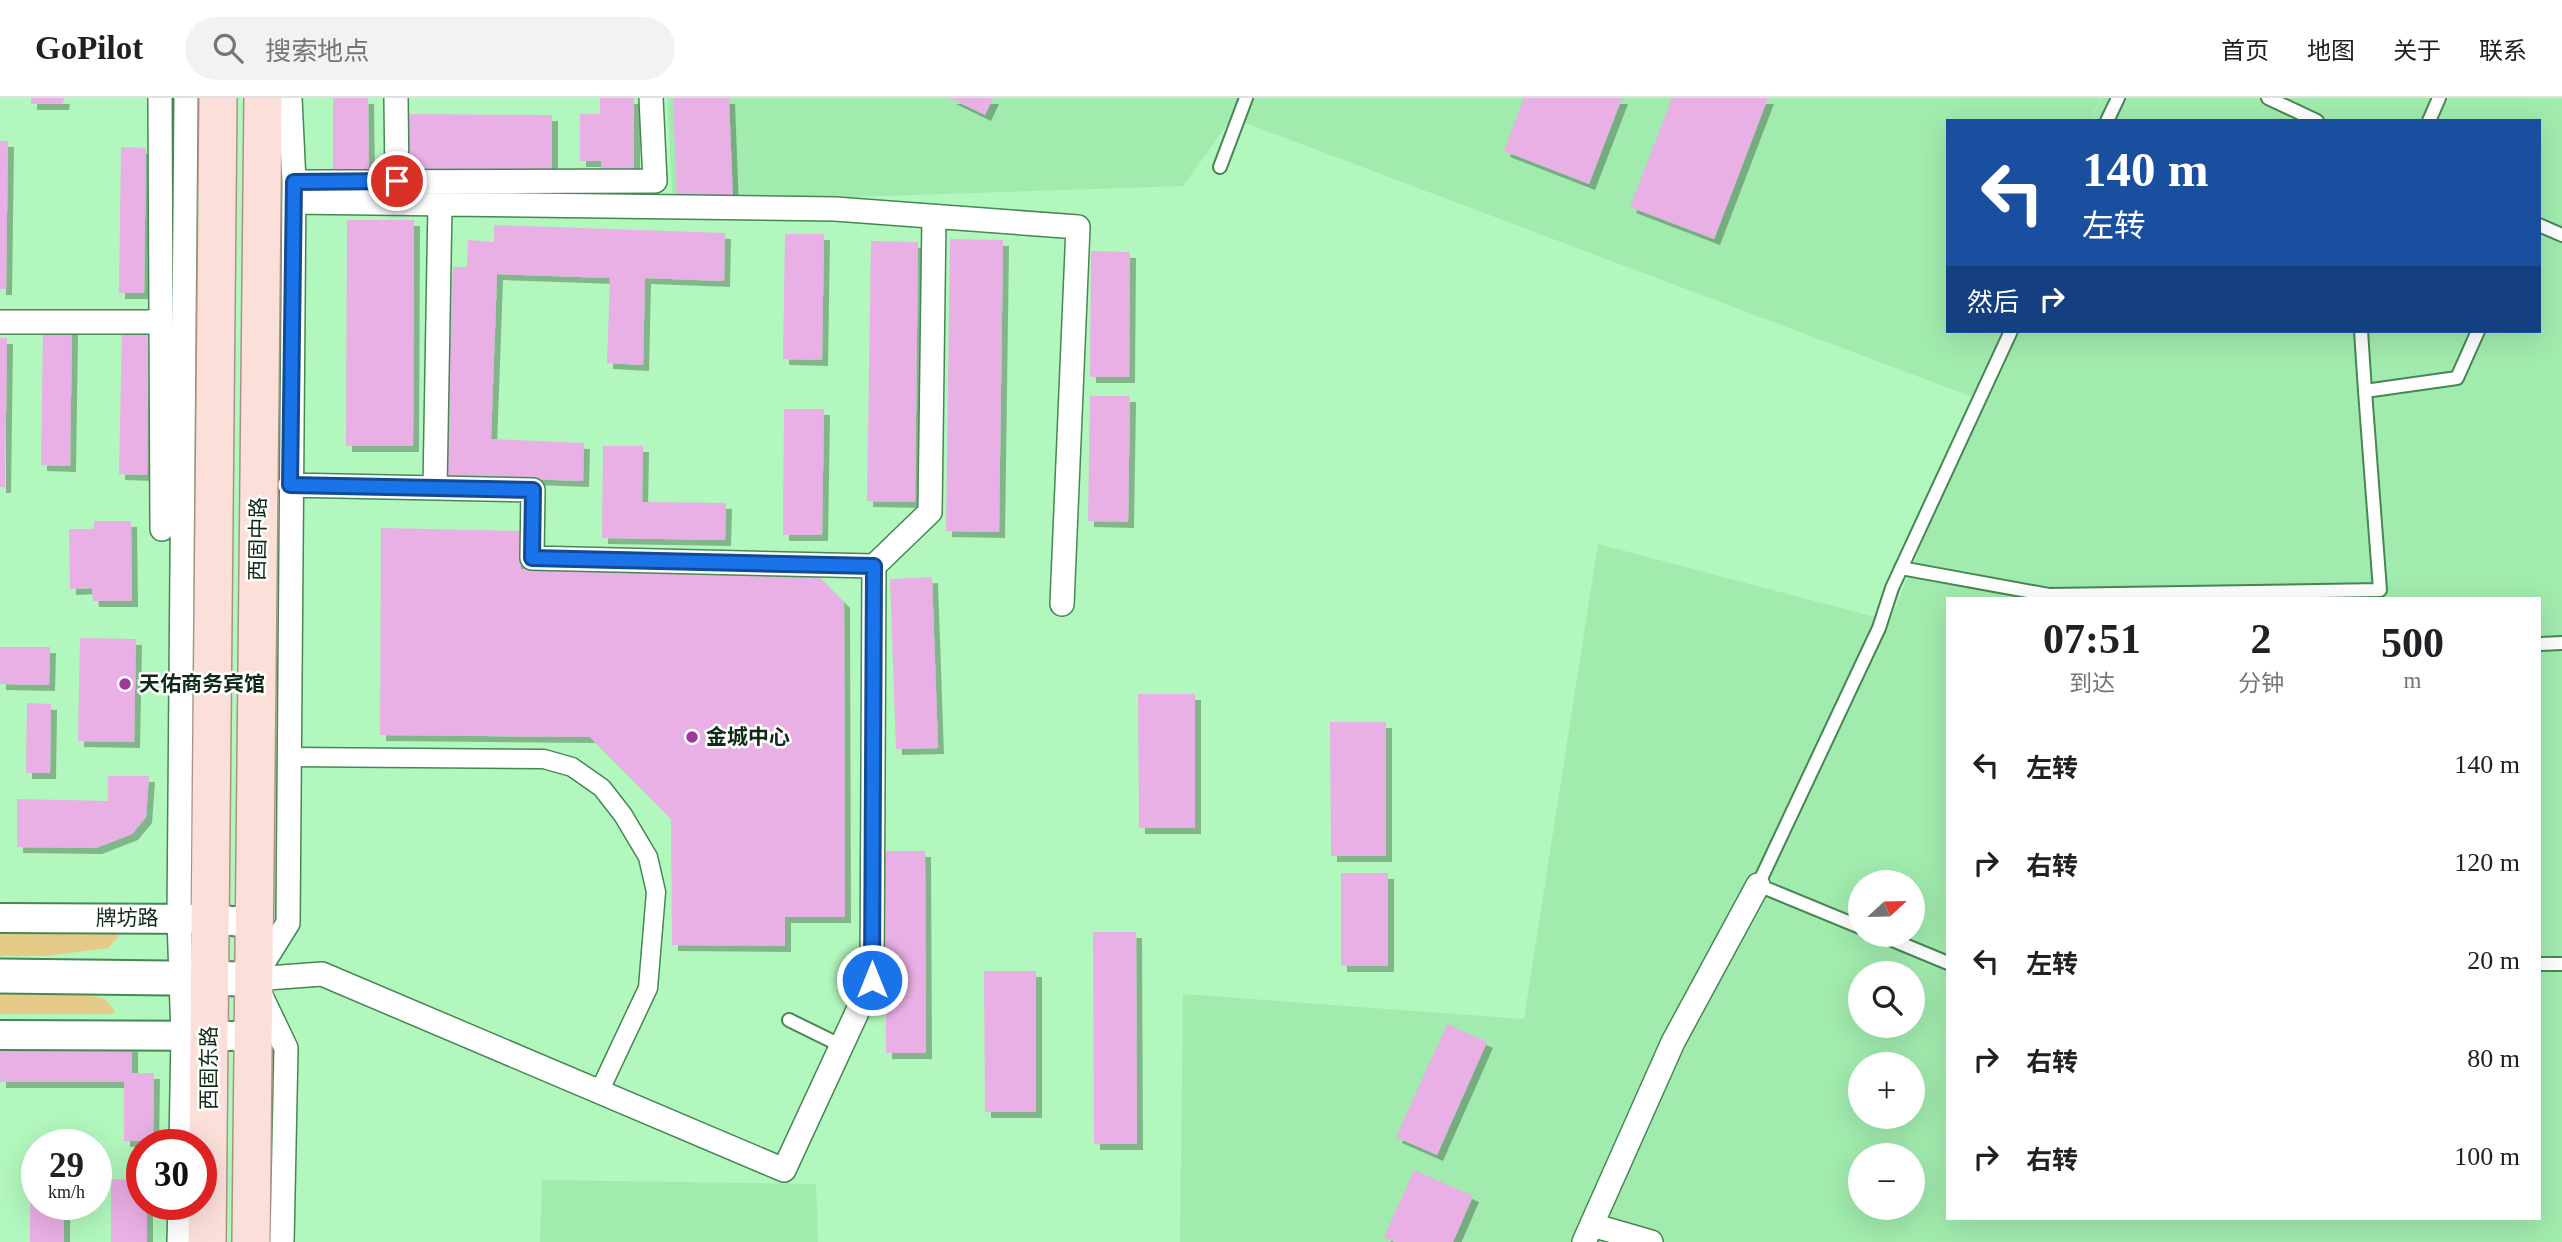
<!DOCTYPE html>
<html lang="zh">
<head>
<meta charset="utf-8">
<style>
  :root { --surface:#fff; --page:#f2f2f2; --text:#202124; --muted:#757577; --line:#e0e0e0 }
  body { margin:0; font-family:"Times New Roman","Noto Sans SC",serif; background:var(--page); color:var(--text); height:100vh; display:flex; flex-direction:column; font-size:26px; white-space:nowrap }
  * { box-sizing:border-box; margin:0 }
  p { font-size:23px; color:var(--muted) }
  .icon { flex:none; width:38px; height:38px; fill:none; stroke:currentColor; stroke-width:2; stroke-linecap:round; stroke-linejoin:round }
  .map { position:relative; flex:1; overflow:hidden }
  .sheet { position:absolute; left:1946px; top:499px; width:595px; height:623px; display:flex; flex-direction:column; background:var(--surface); border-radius:0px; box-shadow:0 7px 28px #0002 }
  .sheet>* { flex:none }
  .top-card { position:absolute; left:1946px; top:21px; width:595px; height:214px; border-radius:0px; box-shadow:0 7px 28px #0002; background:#1a4fa0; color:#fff; overflow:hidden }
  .needle { width:46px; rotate:68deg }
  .fabs { position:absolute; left:1848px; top:772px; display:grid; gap:14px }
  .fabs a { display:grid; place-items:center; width:77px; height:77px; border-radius:50%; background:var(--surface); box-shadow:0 7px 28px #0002; font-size:35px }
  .speed { position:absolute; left:21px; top:1031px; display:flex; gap:14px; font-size:35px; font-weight:700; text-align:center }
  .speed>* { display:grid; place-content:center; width:91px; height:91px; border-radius:50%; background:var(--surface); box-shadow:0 7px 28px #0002; line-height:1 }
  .speed small { font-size:18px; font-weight:400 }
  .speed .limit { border:10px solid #d22; background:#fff; color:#111 }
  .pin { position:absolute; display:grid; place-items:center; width:60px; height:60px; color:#fff; margin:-30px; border:4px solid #fff; border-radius:50%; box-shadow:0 2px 7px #0007 }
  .me { position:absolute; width:77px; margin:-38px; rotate:0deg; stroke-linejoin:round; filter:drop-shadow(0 0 5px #0008) }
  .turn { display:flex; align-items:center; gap:24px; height:147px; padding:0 21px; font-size:32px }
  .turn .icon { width:91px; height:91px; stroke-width:2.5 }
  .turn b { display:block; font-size:49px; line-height:60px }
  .then { display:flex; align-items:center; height:66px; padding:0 21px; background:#0003; gap:14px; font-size:26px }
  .eta { display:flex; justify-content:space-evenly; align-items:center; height:119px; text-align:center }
  .eta b { font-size:42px; font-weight:700; line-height:49px }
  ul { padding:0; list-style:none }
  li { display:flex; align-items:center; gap:21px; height:98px; padding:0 21px }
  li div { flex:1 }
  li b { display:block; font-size:26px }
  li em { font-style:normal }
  header { display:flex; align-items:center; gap:42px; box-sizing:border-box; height:98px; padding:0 35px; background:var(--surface); border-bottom:2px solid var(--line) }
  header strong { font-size:33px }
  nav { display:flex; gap:38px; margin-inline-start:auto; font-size:24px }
  .search { width:490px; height:63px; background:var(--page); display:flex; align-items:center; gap:18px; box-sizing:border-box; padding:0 24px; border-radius:38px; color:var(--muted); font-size:26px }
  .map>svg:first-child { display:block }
  .built { fill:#a1ebae; fill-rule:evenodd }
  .green { fill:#e5cb87 }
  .building { fill:#e8b0e4; filter:url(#shadow) }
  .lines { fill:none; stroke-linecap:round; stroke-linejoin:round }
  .service-casing { stroke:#468754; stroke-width:16 }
  .pedestrian-casing { stroke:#468754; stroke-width:21 }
  .minor-casing { stroke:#468754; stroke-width:26 }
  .tertiary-casing { stroke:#468754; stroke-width:32 }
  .secondary-casing { stroke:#468754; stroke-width:37 }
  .primary-casing { stroke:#a99285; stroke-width:40 }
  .service { stroke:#fff; stroke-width:12 }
  .pedestrian { stroke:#fff; stroke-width:18 }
  .minor { stroke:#fff; stroke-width:23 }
  .tertiary { stroke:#fff; stroke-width:28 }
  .secondary { stroke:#fff; stroke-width:33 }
  .primary { stroke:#fddfda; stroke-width:37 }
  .route-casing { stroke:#114b97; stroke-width:18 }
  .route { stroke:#1a73e8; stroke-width:12 }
  .poi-dot { fill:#9f389c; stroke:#fff; stroke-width:2.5 }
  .labels { text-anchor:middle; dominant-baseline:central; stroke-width:5; stroke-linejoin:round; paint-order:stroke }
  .street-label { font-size:21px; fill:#0f2b16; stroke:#fff }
  .poi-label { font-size:21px; font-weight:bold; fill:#0f2b16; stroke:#fff; text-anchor:start }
</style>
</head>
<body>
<header>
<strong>GoPilot</strong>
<div class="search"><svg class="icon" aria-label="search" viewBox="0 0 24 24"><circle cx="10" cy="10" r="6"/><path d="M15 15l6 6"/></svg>搜索地点</div>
<nav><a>首页</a><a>地图</a><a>关于</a><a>联系</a></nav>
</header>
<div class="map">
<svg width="2562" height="1144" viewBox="0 0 2562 1144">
  <defs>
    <filter id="shadow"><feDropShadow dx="6" dy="6" stdDeviation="0" flood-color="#0004"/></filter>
  </defs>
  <rect width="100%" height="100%" fill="#b2f7be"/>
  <path class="built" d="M 667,0 L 2100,0 L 2091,23 L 1948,23 L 1948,233 L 2003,233 L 1975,300 L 1232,20 L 1183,88 L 673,105 Z
    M 2101,0 L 2562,0 L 2562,1144 L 1180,1144 L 1183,896 L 1524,921 L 1598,446 L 1890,523 L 2008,233 L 2539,233 L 2539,23 L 2092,23 ZM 1948,500 L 2539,500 L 2539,1120 L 1948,1120 ZM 1860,784 L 1913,784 L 1913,836 L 1860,836 ZM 1860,875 L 1913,875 L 1913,928 L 1860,928 ZM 1860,966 L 1913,966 L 1913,1018 L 1860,1018 ZM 1860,1057 L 1913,1057 L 1913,1110 L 1860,1110 Z
    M 542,1082 L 816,1086 L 818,1144 L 540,1144 Z"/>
  <path class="green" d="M 0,833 L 116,835 L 119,838 L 108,850 L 47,858 L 0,858 Z
    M 0,892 L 43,892 L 104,900 L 115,913 L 112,916 L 0,916 Z"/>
  <path class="building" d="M 31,0 L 64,0 L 63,6 L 31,6 Z
    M 333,0 L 368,0 L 369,78 L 333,78 Z
    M 600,0 L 634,0 L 634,75 L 601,75 L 601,63 L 580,63 L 580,16 L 600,16 Z
    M 673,0 L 729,0 L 733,103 L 677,105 Z
    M 950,0 L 993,0 L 985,17 Z
    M 1524,0 L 1622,0 L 1589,86 L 1504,53 Z
    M 1672,0 L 1768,0 L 1714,141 L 1630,109 Z
    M 401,16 L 552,17 L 552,74 L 401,73 Z
    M 0,43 L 8,43 L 6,191 L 0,191 Z
    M 121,49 L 146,50 L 144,195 L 119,195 Z
    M 347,122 L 414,122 L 413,348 L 346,348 Z
    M 494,127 L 725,135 L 724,183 L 645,180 L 643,267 L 607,265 L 610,180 L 497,176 L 491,341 L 584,345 L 583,383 L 445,378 L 453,169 L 467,169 L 468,142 L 494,144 Z
    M 785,136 L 824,136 L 822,262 L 783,261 Z
    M 950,141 L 1003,142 L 999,434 L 946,433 Z
    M 871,143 L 918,144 L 915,404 L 867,403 Z
    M 1091,153 L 1130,154 L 1129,279 L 1090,279 Z
    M 122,230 L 149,230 L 147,377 L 119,376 Z
    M 43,231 L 72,231 L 70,368 L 41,367 Z
    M 0,240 L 7,240 L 5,389 L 0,389 Z
    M 1090,298 L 1130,298 L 1128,424 L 1088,423 Z
    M 784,311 L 824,311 L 822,437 L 783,437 Z
    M 603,348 L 643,348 L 642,404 L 726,405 L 725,442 L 602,440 Z
    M 94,423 L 131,423 L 132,503 L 93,503 L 92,490 L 70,491 L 69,431 L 94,431 Z
    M 381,430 L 521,433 L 521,471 L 816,476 L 844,504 L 845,819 L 785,819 L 785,848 L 672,847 L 671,721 L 590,639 L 380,637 Z
    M 932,479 L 938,650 L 896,651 L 890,481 Z
    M 80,540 L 136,541 L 134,644 L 78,643 Z
    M 0,549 L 50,549 L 49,587 L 0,586 Z
    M 1138,596 L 1195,596 L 1195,730 L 1139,730 Z
    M 27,605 L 51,606 L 50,675 L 26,675 Z
    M 1330,624 L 1386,624 L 1386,758 L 1331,758 Z
    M 108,678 L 149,678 L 146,719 L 132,736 L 96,750 L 17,749 L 17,701 L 108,703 Z
    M 885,753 L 925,753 L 926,955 L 886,955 Z
    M 1341,775 L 1388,775 L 1388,868 L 1341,868 Z
    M 1093,834 L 1136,834 L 1137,1046 L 1094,1046 Z
    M 984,873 L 1036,873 L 1036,1014 L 985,1014 Z
    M 1447,926 L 1487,944 L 1437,1057 L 1396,1039 Z
    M 0,948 L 132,948 L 132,975 L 154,975 L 153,1043 L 124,1043 L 124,984 L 0,984 Z
    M 1414,1072 L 1473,1098 L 1453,1144 L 1395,1144 L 1384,1139 Z
    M 30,1079 L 37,1079 L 37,1106 L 64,1106 L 64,1144 L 30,1144 Z
    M 111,1081 L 142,1082 L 142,1106 L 147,1106 L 147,1144 L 111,1144 Z"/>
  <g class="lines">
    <defs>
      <path id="service" d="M 2268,0 L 2317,23
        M 2107,23 L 2118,0
        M 2429,23 L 2439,0
        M 1220,69 L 1246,0
        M 2539,127 L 2562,137
        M 2361,233 L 2365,293
        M 1901,470 L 2049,497 L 2380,492 L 2365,293 L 2457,280 L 2478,233
        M 2539,546 L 2562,545
        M 1860,829 L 1758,787 L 1879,530 L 1892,490 L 2011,233
        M 1878,836 L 1948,865
        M 2539,866 L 2562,866
        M 789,922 L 842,948"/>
      <path id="pedestrian" d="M 290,659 L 544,661 L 572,669 L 602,690 L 623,717 L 648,759 L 656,794 L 648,890 L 599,994"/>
      <path id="minor" d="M 160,0 L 162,431
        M 396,0 L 397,83
        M 294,84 L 655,83 L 651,0
        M 294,104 L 835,111 L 1078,129 L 1062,506
        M 0,224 L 161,224
        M 290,387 L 533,392 L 532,460 L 874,468 L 930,414 L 934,119
        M 435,390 L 440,106
        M 253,881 L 322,876 L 784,1072 L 872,882 L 874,468
        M 181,1046 L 183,938 L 179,821 L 186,0
        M 1592,1127 L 1651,1144
        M 179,1144 L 180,1106
        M 282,1144 L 286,950 L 253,881 L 288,825 L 294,84 L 290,0
        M 1584,1144 L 1673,944 L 1758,787"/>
      <path id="tertiary" d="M 0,820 L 210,821 L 254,825
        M 0,937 L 253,938"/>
      <path id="secondary" d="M 0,878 L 253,881"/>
      <path id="primary" d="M 207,1144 L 218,0
        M 251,1144 L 263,0"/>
    </defs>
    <use href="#service" class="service-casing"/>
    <use href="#pedestrian" class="pedestrian-casing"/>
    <use href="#minor" class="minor-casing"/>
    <use href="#tertiary" class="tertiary-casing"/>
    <use href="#secondary" class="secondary-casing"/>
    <use href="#primary" class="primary-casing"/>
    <use href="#service" class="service"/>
    <use href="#pedestrian" class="pedestrian"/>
    <use href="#minor" class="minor"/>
    <use href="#tertiary" class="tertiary"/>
    <use href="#secondary" class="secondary"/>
    <use href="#primary" class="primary"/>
  </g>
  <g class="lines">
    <defs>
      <path id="route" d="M 397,83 L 294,84 L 290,387 L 533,392 L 532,460 L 874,468 L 872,882"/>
    </defs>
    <use href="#route" class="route-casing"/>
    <use href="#route" class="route"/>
  </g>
  <g class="poi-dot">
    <circle cx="125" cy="586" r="7"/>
    <circle cx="692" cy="639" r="7"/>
  </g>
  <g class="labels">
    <g class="street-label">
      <text transform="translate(258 441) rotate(-89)">西固中路</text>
      <text x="127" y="820">牌坊路</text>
      <text transform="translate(209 970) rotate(-90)">西固东路</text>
    </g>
    <g class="poi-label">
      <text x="139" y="586">天佑商务宾馆</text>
      <text x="706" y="639">金城中心</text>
    </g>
  </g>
</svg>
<div class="fabs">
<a><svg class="needle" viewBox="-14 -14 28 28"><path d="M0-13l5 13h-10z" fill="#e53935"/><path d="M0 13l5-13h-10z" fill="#757577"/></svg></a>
<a><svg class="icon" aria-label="search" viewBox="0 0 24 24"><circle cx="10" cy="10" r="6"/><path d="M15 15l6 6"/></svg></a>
<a>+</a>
<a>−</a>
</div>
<div class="speed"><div>29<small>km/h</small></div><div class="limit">30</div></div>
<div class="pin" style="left:397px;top:83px;background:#d93025"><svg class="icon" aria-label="arrive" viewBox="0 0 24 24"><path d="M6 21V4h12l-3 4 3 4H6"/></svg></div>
<svg class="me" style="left:872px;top:882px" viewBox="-20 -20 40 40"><circle r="17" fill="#1a73e8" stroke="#fff" stroke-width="3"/><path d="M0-11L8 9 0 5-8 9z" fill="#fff"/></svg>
<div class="top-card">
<div class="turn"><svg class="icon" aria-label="left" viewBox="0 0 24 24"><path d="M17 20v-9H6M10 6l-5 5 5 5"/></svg><div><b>140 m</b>左转</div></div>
<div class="then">然后<svg class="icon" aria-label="right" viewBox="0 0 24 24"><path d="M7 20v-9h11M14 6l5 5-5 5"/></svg></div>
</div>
<section class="sheet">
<div class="eta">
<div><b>07:51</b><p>到达</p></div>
<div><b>2</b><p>分钟</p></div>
<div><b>500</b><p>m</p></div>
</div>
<ul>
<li><svg class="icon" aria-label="left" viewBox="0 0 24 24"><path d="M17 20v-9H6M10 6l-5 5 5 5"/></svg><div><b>左转</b></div><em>140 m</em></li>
<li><svg class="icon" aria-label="right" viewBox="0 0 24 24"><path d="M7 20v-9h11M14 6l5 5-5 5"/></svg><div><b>右转</b></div><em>120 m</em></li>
<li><svg class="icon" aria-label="left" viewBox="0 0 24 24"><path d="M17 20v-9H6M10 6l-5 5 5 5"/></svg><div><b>左转</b></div><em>20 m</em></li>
<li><svg class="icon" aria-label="right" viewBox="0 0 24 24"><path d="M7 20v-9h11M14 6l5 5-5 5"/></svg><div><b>右转</b></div><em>80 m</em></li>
<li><svg class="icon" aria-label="right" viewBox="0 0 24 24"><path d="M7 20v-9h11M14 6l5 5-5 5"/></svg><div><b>右转</b></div><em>100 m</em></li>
</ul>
</section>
</div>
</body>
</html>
